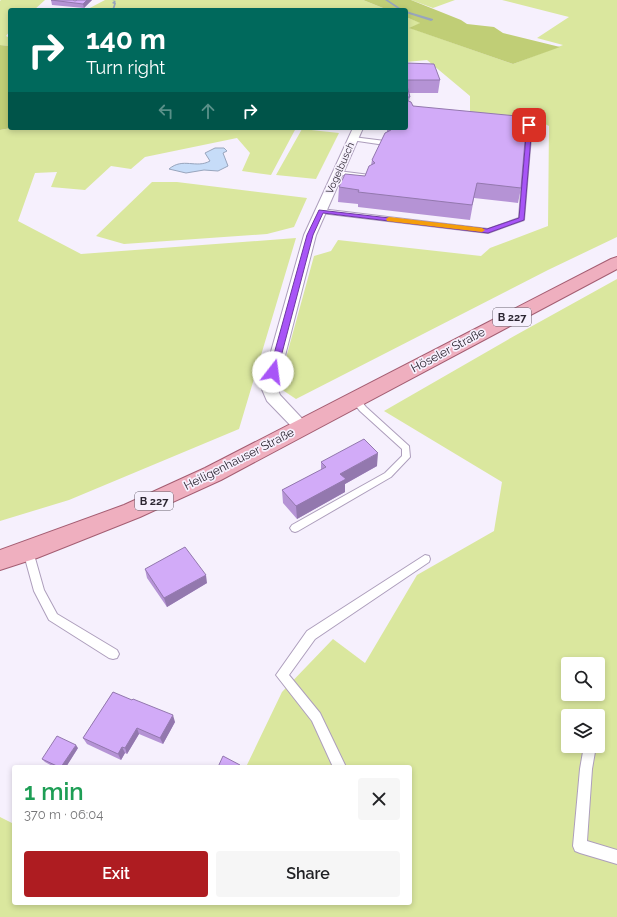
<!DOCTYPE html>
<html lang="en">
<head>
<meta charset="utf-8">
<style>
  :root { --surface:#fff; --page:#f6f6f6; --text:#202124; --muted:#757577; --accent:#ae1c21 }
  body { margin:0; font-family:Raleway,sans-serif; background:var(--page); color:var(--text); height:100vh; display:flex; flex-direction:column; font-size:15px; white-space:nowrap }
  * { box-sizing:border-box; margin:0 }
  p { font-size:13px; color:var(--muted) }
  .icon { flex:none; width:22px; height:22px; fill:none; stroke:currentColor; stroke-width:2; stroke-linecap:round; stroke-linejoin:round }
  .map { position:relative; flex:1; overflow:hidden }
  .details { position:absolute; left:12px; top:765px; width:400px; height:140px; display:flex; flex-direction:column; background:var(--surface); border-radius:4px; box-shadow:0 2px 6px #0003 }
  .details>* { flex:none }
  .top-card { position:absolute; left:8px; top:8px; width:400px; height:122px; border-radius:4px; box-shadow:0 2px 6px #0003; background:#00695c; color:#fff; overflow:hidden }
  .controls { position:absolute; left:561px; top:657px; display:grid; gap:8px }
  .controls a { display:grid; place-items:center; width:44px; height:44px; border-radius:4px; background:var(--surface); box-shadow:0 2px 6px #0003; font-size:20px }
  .pin { position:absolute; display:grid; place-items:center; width:34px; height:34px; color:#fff; margin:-17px; border-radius:8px; box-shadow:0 2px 6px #0006 }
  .me { position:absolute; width:44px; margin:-22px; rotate:15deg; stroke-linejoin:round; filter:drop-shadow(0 0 3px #0008) }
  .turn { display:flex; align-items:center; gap:14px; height:84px; padding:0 12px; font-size:18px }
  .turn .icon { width:52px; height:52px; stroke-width:2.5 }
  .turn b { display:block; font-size:28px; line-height:34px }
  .lanes { display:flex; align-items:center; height:38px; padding:0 12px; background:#0003; justify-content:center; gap:20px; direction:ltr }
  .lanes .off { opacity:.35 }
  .round { display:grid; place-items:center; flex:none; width:42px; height:42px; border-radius:4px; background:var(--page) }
  .overview { display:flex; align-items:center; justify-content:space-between; height:68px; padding:0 12px }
  h1 { font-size:24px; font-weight:600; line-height:30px; color:#1e9e55 }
  .action { display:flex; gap:8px; margin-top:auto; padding:8px 12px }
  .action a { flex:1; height:46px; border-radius:4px; background:var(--accent); color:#fff; font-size:16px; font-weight:600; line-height:46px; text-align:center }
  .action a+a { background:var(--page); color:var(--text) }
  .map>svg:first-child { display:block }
  .green { fill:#dae79e; fill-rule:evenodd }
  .forest { fill:#c0ce76 }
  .water { fill:#c6dcf8; stroke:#98a5bd }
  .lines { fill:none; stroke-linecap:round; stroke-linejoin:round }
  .stream { fill:#98a5bd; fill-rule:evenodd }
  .lane-casing { stroke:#ad9ebc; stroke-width:2 }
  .street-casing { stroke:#ad9ebc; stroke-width:2 }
  .primary-casing { stroke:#a45d72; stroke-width:2 }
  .lane { fill:#fff; fill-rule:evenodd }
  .street { fill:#fff; fill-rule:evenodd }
  .primary { fill:#efafbf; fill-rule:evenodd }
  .wall { fill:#b593d5 }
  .shaded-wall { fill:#9378ae }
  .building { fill:#d2abf8; stroke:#9378ae }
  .route { fill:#a855f7; stroke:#6d37a1 }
  .slow { fill:#f59e0b }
  .labels { text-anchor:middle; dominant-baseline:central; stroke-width:3.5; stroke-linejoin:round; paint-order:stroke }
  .far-street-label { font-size:10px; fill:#2c2632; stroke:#f6f0fd }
  .shield { fill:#f6f0fd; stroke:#69636f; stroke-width:1 }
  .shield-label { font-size:11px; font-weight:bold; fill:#2c2632 }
  .street-label { font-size:12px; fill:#2c2632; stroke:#f6f0fd }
</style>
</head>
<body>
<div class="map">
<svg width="617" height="917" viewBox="0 0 617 917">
  <rect width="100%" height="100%" fill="#f6f0fd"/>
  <path class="green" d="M 1,0 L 45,0 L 34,10 L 10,10 L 10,31 L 6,36 L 10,38 L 10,46 L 0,45 L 0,1 Z
    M 105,0 L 363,0 L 388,10 L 86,10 Z
    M 411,0 L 455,0 L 433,8 Z
    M 502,0 L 617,0 L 617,237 L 548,270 L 296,399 L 278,387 L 314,256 L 331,251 L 338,240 L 481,256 L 490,248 L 548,226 L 549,126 L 537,120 L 470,114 L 470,96 L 427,60 L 406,62 L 406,17 L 421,23 L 410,28 L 513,64 L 563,45 L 537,38 L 569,17 Z
    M 11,128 L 296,128 L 271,175 L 242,171 L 250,153 L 237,138 L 145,157 L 131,169 L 111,166 L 85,190 L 51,187 L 57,172 L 35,173 L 18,221 L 81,254 L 296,238 L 239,429 L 69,500 L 0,521 L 0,130 Z
    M 302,129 L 339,133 L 316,179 L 276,175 Z
    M 152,182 L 177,182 L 307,198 L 294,227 L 267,234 L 124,244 L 96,236 Z
    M 617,279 L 617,917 L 0,917 L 0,817 L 14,824 L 14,903 L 410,903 L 410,767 L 246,767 L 282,692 L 333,639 L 365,663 L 417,575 L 494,531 L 502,482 L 384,411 L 516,335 ZM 568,664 L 598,664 L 598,694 L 568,694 ZM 568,716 L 598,716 L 598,746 L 568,746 Z"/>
  <path class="forest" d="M 363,0 L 411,0 L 461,20 L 467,24 L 494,27 L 503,33 L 560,47 L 513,64 L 409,28 L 420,23 L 406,17 L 406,10 L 388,10 Z
    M 0,45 L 10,46 L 11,128 L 0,130 Z"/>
  <path class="water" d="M 215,148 L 224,148 L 227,151 L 223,153 L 228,166 L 218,171 L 204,170 L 186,173 L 169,169 C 183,157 196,169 210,161 L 205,153 Z"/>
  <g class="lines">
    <path class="stream" d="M 112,0 L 116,1 L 115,2 L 116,3 L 114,10 L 112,10 L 114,4 L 112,3 L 114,1 Z
      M 385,0 L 388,0 L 403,10 L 400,10 Z
      M 406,11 L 433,19 L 433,20 L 431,21 L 406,13 Z"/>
    <defs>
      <path id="lane" d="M 515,120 L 532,125 L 524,220 L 488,233 L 321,213 L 318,211 L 321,209 L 488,229 L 519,218 L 526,126 L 513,123 L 512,122 Z
        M 353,137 L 385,141 L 388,143 L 385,145 L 351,140 L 350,139 Z
        M 338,171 L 370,175 L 373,177 L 370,179 L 336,174 L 336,172 Z
        M 354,395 L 357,396 L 366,407 L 409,446 L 410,457 L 391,477 L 298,531 L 295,532 L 292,531 L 290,528 L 292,525 L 385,473 L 402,456 L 402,449 L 360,411 L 351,400 L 350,398 L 351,396 Z
        M 28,547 L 32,548 L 33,551 L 44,590 L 57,614 L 117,650 L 119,654 L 117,658 L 113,659 L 109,658 L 49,620 L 34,591 L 23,551 L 24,548 Z
        M 425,555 L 429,556 L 430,559 L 429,562 L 315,639 L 289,675 L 320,713 L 346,767 L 333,767 L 312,721 L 276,675 L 307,631 Z
        M 584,746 L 596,746 L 592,769 L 587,841 L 617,850 L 617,864 L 580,853 L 575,851 L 573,846 L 580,769 Z"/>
      <path id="street" d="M 353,128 L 363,128 L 316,235 L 277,387 L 280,395 L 310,427 L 308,431 L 302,433 L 296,431 L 267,401 L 261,387 L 304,235 Z"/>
      <path id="primary" d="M 617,257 L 617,269 L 221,480 L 140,517 L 37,558 L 0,570 L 0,550 L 124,505 L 205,468 L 611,259 Z"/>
    </defs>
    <use href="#lane" class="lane-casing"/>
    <use href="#street" class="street-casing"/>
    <use href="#primary" class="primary-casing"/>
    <use href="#lane" class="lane"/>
    <use href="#street" class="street"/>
    <use href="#primary" class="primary"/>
  </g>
  <path class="wall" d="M 51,0 L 75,1 L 77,0 L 92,0 L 84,8 L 52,5 Z
    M 406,63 L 440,80 L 438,93 L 409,93 L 410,97 L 409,101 L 413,106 L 521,188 L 518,203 L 474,198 L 470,220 L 358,207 L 358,204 L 338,202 L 339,187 L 365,176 L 371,165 L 372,160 L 387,132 L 387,128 L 406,128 Z
    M 321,462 L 377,466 L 345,484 L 345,492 L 297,519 L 283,503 L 282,490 L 321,470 Z
    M 145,569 L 207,583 L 167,607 L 147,578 Z
    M 113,692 L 175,722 L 163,744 L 139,734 L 127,754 L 125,753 L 121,760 L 87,744 L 83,738 Z
    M 78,748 L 66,767 L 54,767 L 45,762 L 42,759 Z"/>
  <path class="shaded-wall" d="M 87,0 L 92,0 L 84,8 L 83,4 Z
    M 378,453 L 377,466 L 345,484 L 345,492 L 297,519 L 296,506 L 340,474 Z
    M 206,575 L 207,583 L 167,607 L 164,598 Z
    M 173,715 L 175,722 L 163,744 L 160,738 Z
    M 137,728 L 139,734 L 127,754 L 125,748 Z
    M 76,745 L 78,748 L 66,767 L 61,767 Z
    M 122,747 L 125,753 L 121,760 L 118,754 Z"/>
  <path class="building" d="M 51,0 L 73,0 L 75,1 L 77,0 L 87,0 L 83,4 Z
    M 406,63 L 434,64 L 440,80 L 406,80 Z
    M 406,82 L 410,97 L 406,97 L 406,98 Z
    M 406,100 L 411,102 L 413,106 L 527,117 L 521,188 L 477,183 L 472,205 L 358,192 L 359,190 L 339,187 L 345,174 L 365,176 L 369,166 L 375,163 L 372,160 L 385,133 L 391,130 L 389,128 L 406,128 Z
    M 364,439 L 378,453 L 340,474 L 346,479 L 296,506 L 282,490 L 326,467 L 321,462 Z
    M 185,547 L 206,575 L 164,598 L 145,569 Z
    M 113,692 L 132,700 L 133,699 L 173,715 L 160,738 L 137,728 L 125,748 L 122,747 L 118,754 L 83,738 Z
    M 57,736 L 76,745 L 61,767 L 59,767 L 42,759 Z
    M 223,756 L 240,765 L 239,767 L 218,767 Z"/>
  <path class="route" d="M 529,124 L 532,125 L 524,220 L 488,233 L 323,213 L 313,235 L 277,372 L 276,374 L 270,374 L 269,372 L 307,235 L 319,210 L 487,229 L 519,218 L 527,125 Z"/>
  <path class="slow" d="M 389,217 L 482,228 L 485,230 L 482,232 L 387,221 L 386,219 Z"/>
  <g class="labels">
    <g class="far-street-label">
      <text transform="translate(340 168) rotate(-66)">Vogelbusch</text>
    </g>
    <g class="shield">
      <rect x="493" y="308" width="38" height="18" rx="3"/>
      <rect x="135" y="492" width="38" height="18" rx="3"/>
    </g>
    <g class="shield-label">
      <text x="512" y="317">B 227</text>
      <text x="154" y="501">B 227</text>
    </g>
    <g class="street-label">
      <text transform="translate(448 350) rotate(-28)">Höseler Straße</text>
      <text transform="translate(239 459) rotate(-27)">Heiligenhauser Straße</text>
    </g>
  </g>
</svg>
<div class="controls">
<a><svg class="icon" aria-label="search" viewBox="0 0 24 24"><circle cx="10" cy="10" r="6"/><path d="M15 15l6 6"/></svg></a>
<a><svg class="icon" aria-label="layers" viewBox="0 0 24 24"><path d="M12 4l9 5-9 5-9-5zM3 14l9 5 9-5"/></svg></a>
</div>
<div class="pin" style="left:529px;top:125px;background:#d93025"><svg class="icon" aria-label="arrive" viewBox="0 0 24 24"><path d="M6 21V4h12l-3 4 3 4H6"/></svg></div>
<svg class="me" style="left:273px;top:372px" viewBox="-20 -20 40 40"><circle r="19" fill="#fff"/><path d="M0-13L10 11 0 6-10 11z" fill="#a855f7"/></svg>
<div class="top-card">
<div class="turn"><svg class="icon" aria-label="right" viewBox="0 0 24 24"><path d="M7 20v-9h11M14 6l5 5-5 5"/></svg><div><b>140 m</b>Turn right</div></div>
<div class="lanes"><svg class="icon off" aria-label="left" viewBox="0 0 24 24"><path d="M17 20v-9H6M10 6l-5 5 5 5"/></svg><svg class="icon off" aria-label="ahead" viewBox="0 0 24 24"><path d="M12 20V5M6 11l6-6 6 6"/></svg><svg class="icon" aria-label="right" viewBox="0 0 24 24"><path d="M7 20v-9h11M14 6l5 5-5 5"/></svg></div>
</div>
<section class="details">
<div class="overview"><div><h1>1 min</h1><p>370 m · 06:04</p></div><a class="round"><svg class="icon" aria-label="close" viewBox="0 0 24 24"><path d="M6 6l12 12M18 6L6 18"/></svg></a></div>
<div class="action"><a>Exit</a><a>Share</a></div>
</section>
</div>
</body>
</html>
